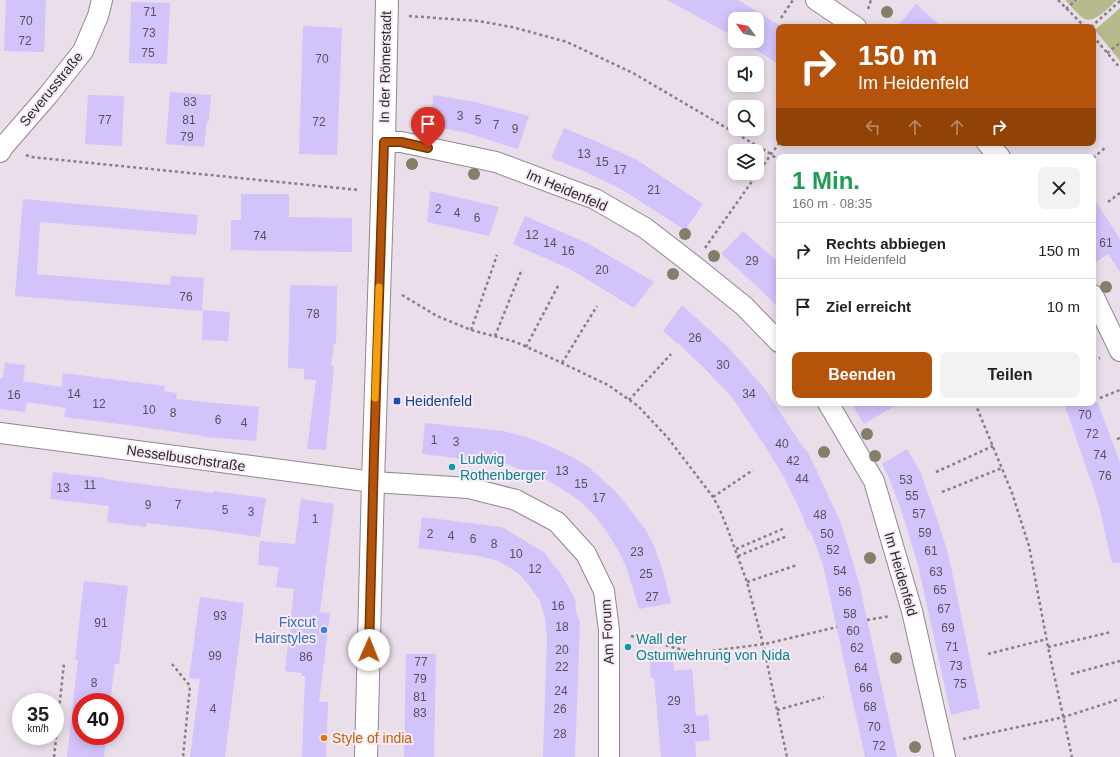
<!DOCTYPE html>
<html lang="de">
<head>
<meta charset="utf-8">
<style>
  :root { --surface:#fff; --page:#f2f2f2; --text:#222; --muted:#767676; --line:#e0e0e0; --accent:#b45309 }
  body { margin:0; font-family:Helvetica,sans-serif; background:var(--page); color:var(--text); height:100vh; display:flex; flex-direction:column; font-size:15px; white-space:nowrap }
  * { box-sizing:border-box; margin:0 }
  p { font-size:13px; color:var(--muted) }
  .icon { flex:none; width:22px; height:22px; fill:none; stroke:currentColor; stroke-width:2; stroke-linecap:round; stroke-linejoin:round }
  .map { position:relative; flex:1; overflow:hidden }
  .details { position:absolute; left:776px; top:154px; width:320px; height:252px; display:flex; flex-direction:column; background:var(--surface); border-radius:8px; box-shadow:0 2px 10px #0003 }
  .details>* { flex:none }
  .top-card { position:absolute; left:776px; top:24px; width:320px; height:122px; border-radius:8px; box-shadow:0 2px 10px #0003; background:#b45309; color:#fff; overflow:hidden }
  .needle { width:26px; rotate:302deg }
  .tools { position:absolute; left:728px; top:12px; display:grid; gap:8px }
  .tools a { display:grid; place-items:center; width:36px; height:36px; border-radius:8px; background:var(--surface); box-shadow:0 2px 10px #0003; font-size:20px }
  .speed { position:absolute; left:12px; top:693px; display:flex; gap:8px; font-size:20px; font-weight:700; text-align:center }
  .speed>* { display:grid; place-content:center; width:52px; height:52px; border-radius:50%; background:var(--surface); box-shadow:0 2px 10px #0003; line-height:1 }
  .speed small { font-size:10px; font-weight:400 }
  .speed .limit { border:6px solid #d22; background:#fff; color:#111 }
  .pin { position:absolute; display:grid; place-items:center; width:34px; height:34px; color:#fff; margin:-41px -17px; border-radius:50% 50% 50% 0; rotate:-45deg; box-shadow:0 0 4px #0007 }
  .pin .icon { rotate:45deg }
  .me { position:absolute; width:44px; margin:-22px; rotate:1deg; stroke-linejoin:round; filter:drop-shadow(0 0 3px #0008) }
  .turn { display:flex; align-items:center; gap:14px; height:84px; padding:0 16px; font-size:18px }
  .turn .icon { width:52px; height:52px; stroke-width:2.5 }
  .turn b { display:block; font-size:28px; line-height:34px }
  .lanes { display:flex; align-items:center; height:38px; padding:0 16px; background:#0003; justify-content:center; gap:20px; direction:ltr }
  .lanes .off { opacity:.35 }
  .round { display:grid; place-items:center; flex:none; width:42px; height:42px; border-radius:8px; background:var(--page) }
  .head { display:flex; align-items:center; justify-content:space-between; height:68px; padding:0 16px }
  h1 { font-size:24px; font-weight:700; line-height:30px; color:#1e9e55 }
  .primary-button { display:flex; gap:8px; margin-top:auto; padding:8px 16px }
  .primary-button a { flex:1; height:46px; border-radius:8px; background:var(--accent); color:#fff; font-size:16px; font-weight:700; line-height:46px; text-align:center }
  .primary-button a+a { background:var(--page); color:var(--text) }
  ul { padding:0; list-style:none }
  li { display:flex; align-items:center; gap:12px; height:56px; padding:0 16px; border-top:1px solid var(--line) }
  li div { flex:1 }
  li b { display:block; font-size:15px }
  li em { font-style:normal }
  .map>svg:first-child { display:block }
  .green { fill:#b5bb8c }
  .building { fill:#d2c3fb }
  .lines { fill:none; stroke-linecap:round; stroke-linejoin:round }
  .minor-casing { stroke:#928791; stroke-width:22 }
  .tertiary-casing { stroke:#928791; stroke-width:24 }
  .path { stroke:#877f86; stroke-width:2.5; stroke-dasharray:3 3; stroke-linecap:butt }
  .minor { stroke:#fff; stroke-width:20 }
  .tertiary { stroke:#fff; stroke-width:22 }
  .tree { fill:#83806a }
  .route-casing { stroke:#753606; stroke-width:10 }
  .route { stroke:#b45309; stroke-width:7 }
  .slow { stroke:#f59e0b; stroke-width:7 }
  .transit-dot { fill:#1a4fb4; stroke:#f7ebf6; stroke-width:1.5 }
  .culture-dot { fill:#0f9aa8; stroke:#f7ebf6; stroke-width:1.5 }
  .shop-dot { fill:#3f7fe0; stroke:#f7ebf6; stroke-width:1.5 }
  .food-dot { fill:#e8710a; stroke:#f7ebf6; stroke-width:1.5 }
  .labels { text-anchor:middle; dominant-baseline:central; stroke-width:4; stroke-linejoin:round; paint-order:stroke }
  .number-label { font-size:12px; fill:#575060 }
  .street-label { font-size:14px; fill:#2e292d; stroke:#f7ebf6 }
  .transit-label { font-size:14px; fill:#164399; stroke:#f7ebf6; text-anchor:start }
  .culture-label { font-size:14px; fill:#0d838f; stroke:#f7ebf6; text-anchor:start }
  .shop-label { font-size:14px; fill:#366cbe; stroke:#f7ebf6; text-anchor:end }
  .food-label { font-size:14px; fill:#c56008; stroke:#f7ebf6; text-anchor:start }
</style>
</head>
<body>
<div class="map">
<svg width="1120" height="757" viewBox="0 0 1120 757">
  <rect width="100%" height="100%" fill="#e9dee9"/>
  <path class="green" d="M 1065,0 L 1117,0 C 1109,7 1094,25 1083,18 C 1077,14 1070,5 1065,0 Z
    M 1120,8 L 1120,61 L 1095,30 Z"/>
  <path class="building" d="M 6,0 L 46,0 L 44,52 L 4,51 Z
    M 667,0 L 738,0 L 779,25 L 779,64 L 742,41 L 757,41 L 757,19 L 735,19 L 735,37 Z
    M 131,2 L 170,3 L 167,64 L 129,63 Z
    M 916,4 L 942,27 L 897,27 Z
    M 303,26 L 342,28 L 337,155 L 299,154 Z
    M 170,92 L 211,95 L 209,121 L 207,121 L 204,147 L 166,144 Z
    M 88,95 L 124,96 L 122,146 L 85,144 Z
    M 433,95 L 475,102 L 529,116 L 518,149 L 467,133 L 431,126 Z
    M 564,128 L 600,143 L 637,160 L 703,204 L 685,230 L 621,189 L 586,172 L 551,158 Z
    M 430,191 L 499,207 L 489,236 L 427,222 Z
    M 241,194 L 289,194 L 289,217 L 352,218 L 352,252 L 231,250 L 231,220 L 241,220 Z
    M 1093,197 L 1120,239 L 1120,272 L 1108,254 L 1093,264 Z
    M 23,199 L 198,215 L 196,235 L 40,222 L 37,274 L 170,285 L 171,276 L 204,278 L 202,311 L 15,296 Z
    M 525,216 L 589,244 L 654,282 L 634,308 L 570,269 L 513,244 Z
    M 743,231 L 779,263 L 779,308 L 748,278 L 721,254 Z
    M 290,285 L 337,286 L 336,344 L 334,344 L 331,366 L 334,366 L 326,450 L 307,449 L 316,380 L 304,379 L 304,369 L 288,368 Z
    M 682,305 L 729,348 L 764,388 L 801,444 L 808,453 L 815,467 L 840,521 L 853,562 L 860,587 L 897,757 L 865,757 L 823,565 L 810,530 L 808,531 L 801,512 L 784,477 L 763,443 L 731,396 L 705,369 L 678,343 L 678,344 L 663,331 Z
    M 203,310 L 230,312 L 228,341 L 202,340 Z
    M 5,363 L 25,365 L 23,381 L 62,387 L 63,373 L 165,386 L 164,391 L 177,393 L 176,399 L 259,407 L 256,441 L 204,437 L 204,436 L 135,426 L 64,417 L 66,408 L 27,402 L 25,412 L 0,409 L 0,378 L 3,378 Z
    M 851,403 L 900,403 L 864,424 Z
    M 1064,403 L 1098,403 L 1118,457 L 1120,463 L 1120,562 L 1112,563 L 1100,510 L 1094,490 Z
    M 425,423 L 503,431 L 526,437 L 547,445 L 574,458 L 587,466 L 613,489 L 622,499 L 645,529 L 652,541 L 662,568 L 671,603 L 639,609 L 627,569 L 618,550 L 607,532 L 595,516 L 580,501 L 559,487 L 545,479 L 526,471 L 506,464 L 422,454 Z
    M 907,449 L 920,471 L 936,516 L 947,550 L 951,567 L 980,708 L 951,715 L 918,565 L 901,509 L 889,478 L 882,464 Z
    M 53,472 L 105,478 L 105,479 L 165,487 L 213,493 L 213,491 L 266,498 L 260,537 L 210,530 L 147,523 L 146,527 L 107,522 L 109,506 L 50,499 Z
    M 301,499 L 334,504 L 320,612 L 330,613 L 319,702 L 328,702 L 326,757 L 302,757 L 305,676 L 302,676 L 302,673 L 285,671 L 294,589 L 276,587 L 279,567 L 258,565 L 260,541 L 295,544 Z
    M 422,517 L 502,527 L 545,553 L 554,566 L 561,574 L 575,599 L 576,611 L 580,622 L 575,757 L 543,757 L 547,637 L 545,618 L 540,601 L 529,585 L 517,572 L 498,561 L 480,556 L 418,548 Z
    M 84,581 L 128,586 L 119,664 L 115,664 L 110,702 L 81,702 L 81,736 L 106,736 L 104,757 L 67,757 L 78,660 L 75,660 Z
    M 200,597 L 244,603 L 225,757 L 190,757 L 200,679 L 189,678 Z
    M 406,654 L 436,654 L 434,757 L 404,757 Z
    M 672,654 L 674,671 L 692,669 L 696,716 L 708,715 L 710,740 L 695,742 L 696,757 L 661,757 L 654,678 L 651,678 L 649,656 Z"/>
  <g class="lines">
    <defs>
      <path id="minor" d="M 816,0 L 856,27
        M 384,142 L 401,142 L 496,162 L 595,199 L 645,228 L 693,265 L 744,306 L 779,342
        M 987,143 L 1000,157
        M 0,152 L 3,147 L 49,94 L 83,51 L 98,16 L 102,0
        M 1093,295 L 1120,351
        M 828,403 L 874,481 L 912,611 L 945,757
        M 0,433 L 373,482 L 469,488 L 516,500 L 557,522 L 586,554 L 604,591 L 609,630 L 609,757"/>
      <path id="tertiary" d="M 366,757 L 373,482 L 384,142 L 387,0"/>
    </defs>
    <use href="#minor" class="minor-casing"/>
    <use href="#tertiary" class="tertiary-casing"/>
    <path class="path" d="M 1058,0 L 1085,27
      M 868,9 L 871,0
      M 1066,9 L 1076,0
      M 409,16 L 478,21 L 512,27 L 567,42 L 633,73 L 771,154 L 779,161
      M 781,18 L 793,0
      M 1091,27 L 1120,1
      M 1093,36 L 1120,68
      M 1107,53 L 1120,43
      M 937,145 L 939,143
      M 26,155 L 31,157 L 359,190
      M 1093,158 L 1106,147
      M 1108,202 L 1120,193
      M 705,248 L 779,143
      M 402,295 L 437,316 L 471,330 L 516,342 L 562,363 L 608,385 L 638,406 L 668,438 L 713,497 L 720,510 L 728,530 L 747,582 L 763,644 L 787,757
      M 471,330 L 497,255
      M 495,336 L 522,269
      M 526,347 L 559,284
      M 1093,360 L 1100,358
      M 562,363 L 597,306
      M 1100,398 L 1120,390
      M 629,400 L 671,354
      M 975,403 L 1012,493 L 1029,546 L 1048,647 L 1072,757
      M 1117,439 L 1120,438
      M 936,472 L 993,446
      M 942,492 L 1002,468
      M 713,497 L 753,470
      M 736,549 L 785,528
      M 738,556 L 787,536
      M 747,582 L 797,565
      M 867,620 L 890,616
      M 631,636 L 694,653 L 765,644 L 837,627
      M 1048,647 L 1111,632
      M 988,654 L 1047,639
      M 172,664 L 190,686 L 183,757
      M 1071,674 L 1120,661
      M 777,710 L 824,697
      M 963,739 L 1064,717 L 1120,699
      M 54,757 L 64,663"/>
    <use href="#minor" class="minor"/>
    <use href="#tertiary" class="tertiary"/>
  </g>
  <g class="tree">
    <circle cx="887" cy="12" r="6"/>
    <circle cx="412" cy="164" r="6"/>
    <circle cx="474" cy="174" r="6"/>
    <circle cx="685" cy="234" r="6"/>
    <circle cx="714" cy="256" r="6"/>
    <circle cx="673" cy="274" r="6"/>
    <circle cx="1106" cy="287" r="6"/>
    <circle cx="867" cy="434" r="6"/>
    <circle cx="824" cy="452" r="6"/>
    <circle cx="875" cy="456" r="6"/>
    <circle cx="870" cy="558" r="6"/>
    <circle cx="896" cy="658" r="6"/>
    <circle cx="915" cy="747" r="6"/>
  </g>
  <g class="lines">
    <defs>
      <path id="route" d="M 369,650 L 374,454 L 384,142 L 401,142 L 428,148"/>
    </defs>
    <use href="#route" class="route-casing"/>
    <use href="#route" class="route"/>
    <path class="slow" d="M 375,398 L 379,287"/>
  </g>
  <rect class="transit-dot" x="393" y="397" width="8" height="8" rx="2"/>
  <g class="culture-dot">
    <circle cx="452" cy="467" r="4"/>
    <circle cx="628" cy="647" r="4"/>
  </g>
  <circle class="shop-dot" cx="324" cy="630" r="4"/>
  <circle class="food-dot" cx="324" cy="738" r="4"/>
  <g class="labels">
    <g class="number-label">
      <text x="150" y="12">71</text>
      <text x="26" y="21">70</text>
      <text x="149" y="33">73</text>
      <text x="25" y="41">72</text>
      <text x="148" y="53">75</text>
      <text x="322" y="59">70</text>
      <text x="190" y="102">83</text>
      <text x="460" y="116">3</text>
      <text x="105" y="120">77</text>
      <text x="189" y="120">81</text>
      <text x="478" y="120">5</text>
      <text x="319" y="122">72</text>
      <text x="496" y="125">7</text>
      <text x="515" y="129">9</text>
      <text x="187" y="137">79</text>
      <text x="584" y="154">13</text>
      <text x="602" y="162">15</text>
      <text x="620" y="170">17</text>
      <text x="654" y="190">21</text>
      <text x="438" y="209">2</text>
      <text x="457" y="213">4</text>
      <text x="477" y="218">6</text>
      <text x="532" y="235">12</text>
      <text x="260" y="236">74</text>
      <text x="550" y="243">14</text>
      <text x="1106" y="243">61</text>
      <text x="568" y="251">16</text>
      <text x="752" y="261">29</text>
      <text x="602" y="270">20</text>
      <text x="186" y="297">76</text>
      <text x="313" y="314">78</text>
      <text x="695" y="338">26</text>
      <text x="723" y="365">30</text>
      <text x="74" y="394">14</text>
      <text x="749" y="394">34</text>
      <text x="14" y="395">16</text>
      <text x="99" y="404">12</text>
      <text x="149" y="410">10</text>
      <text x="173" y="413">8</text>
      <text x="1085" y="415">70</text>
      <text x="218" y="420">6</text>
      <text x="244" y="423">4</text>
      <text x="1092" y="434">72</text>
      <text x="434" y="440">1</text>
      <text x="456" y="442">3</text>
      <text x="782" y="444">40</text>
      <text x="1100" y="455">74</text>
      <text x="793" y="461">42</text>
      <text x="562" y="471">13</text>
      <text x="1105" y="476">76</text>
      <text x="802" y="479">44</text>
      <text x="906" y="480">53</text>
      <text x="581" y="484">15</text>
      <text x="90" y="485">11</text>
      <text x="63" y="488">13</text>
      <text x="912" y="496">55</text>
      <text x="599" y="498">17</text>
      <text x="148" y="505">9</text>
      <text x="178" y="505">7</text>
      <text x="225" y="510">5</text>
      <text x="251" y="512">3</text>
      <text x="919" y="514">57</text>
      <text x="820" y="515">48</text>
      <text x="315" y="519">1</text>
      <text x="925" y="533">59</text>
      <text x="430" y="534">2</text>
      <text x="827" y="534">50</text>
      <text x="451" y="536">4</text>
      <text x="473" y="539">6</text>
      <text x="494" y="544">8</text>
      <text x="833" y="550">52</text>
      <text x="931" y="551">61</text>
      <text x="637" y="552">23</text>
      <text x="516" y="554">10</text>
      <text x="535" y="569">12</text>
      <text x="840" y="571">54</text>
      <text x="936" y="572">63</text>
      <text x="646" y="574">25</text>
      <text x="940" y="590">65</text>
      <text x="845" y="592">56</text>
      <text x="652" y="597">27</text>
      <text x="558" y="606">16</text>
      <text x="944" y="609">67</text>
      <text x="850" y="614">58</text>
      <text x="220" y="616">93</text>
      <text x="101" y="623">91</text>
      <text x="562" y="627">18</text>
      <text x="948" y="628">69</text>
      <text x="853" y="631">60</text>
      <text x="952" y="647">71</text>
      <text x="857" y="648">62</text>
      <text x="562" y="650">20</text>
      <text x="215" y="656">99</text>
      <text x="306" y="657">86</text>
      <text x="421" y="662">77</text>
      <text x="956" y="666">73</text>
      <text x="562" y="667">22</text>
      <text x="861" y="668">64</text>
      <text x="420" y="679">79</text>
      <text x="94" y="683">8</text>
      <text x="960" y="684">75</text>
      <text x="866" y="688">66</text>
      <text x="561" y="691">24</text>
      <text x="420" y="697">81</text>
      <text x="674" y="701">29</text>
      <text x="870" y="707">68</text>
      <text x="213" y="709">4</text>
      <text x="560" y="709">26</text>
      <text x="420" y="713">83</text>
      <text x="874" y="727">70</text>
      <text x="690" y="729">31</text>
      <text x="560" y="734">28</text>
      <text x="879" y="746">72</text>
    </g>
    <g class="street-label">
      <text transform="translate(385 67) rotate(-89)">In der Römerstadt</text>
      <text transform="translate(51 89) rotate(-51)">Severusstraße</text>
      <text transform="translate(567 190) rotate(23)">Im Heidenfeld</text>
      <text transform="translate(186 458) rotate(8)">Nesselbuschstraße</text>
      <text transform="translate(901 574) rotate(74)">Im Heidenfeld</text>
      <text transform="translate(607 632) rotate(-93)">Am Forum</text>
    </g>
    <g class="transit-label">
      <text x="405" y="401">Heidenfeld</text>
    </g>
    <g class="culture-label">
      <text x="460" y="459">Ludwig<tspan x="460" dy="16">Rothenberger</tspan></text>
      <text x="636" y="639">Wall der<tspan x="636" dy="16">Ostumwehrung von Nida</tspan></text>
    </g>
    <g class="shop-label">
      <text x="316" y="622">Fixcut<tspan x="316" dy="16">Hairstyles</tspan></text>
    </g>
    <g class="food-label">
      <text x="332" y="738">Style of india</text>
    </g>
  </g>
</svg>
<div class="tools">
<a><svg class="needle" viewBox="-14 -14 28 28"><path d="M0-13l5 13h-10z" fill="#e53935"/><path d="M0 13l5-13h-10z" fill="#767676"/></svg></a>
<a><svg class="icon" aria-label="sound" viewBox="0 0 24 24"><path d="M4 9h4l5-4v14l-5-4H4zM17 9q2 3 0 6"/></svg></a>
<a><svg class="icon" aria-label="search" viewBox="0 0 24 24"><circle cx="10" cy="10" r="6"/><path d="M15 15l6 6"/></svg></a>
<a><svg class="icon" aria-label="layers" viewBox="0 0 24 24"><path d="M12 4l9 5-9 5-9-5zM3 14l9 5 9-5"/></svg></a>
</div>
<div class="speed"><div>35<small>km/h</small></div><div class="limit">40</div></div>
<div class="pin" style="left:428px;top:148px;background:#d93025"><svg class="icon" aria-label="arrive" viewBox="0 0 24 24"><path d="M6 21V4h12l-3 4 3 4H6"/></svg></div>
<svg class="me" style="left:369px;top:650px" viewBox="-20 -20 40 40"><circle r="19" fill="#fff"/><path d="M0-13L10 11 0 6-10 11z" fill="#b45309"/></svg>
<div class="top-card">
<div class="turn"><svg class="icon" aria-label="right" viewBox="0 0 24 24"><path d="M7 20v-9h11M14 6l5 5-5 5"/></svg><div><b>150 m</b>Im Heidenfeld</div></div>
<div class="lanes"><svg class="icon off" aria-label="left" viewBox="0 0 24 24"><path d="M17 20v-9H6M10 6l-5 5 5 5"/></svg><svg class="icon off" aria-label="ahead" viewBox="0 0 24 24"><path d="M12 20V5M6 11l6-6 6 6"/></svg><svg class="icon off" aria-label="ahead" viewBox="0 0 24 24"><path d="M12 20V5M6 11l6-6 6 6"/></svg><svg class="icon" aria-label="right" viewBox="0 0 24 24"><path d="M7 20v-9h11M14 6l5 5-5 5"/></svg></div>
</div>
<section class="details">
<div class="head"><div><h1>1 Min.</h1><p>160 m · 08:35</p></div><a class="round"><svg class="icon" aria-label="close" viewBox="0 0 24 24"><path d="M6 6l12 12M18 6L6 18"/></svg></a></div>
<ul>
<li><svg class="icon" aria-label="right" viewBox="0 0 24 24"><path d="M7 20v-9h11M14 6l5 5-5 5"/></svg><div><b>Rechts abbiegen</b><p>Im Heidenfeld</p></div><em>150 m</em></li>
<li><svg class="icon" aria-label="arrive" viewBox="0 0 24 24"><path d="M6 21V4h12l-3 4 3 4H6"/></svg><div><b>Ziel erreicht</b></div><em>10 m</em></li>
</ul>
<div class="primary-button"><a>Beenden</a><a>Teilen</a></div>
</section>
</div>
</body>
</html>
